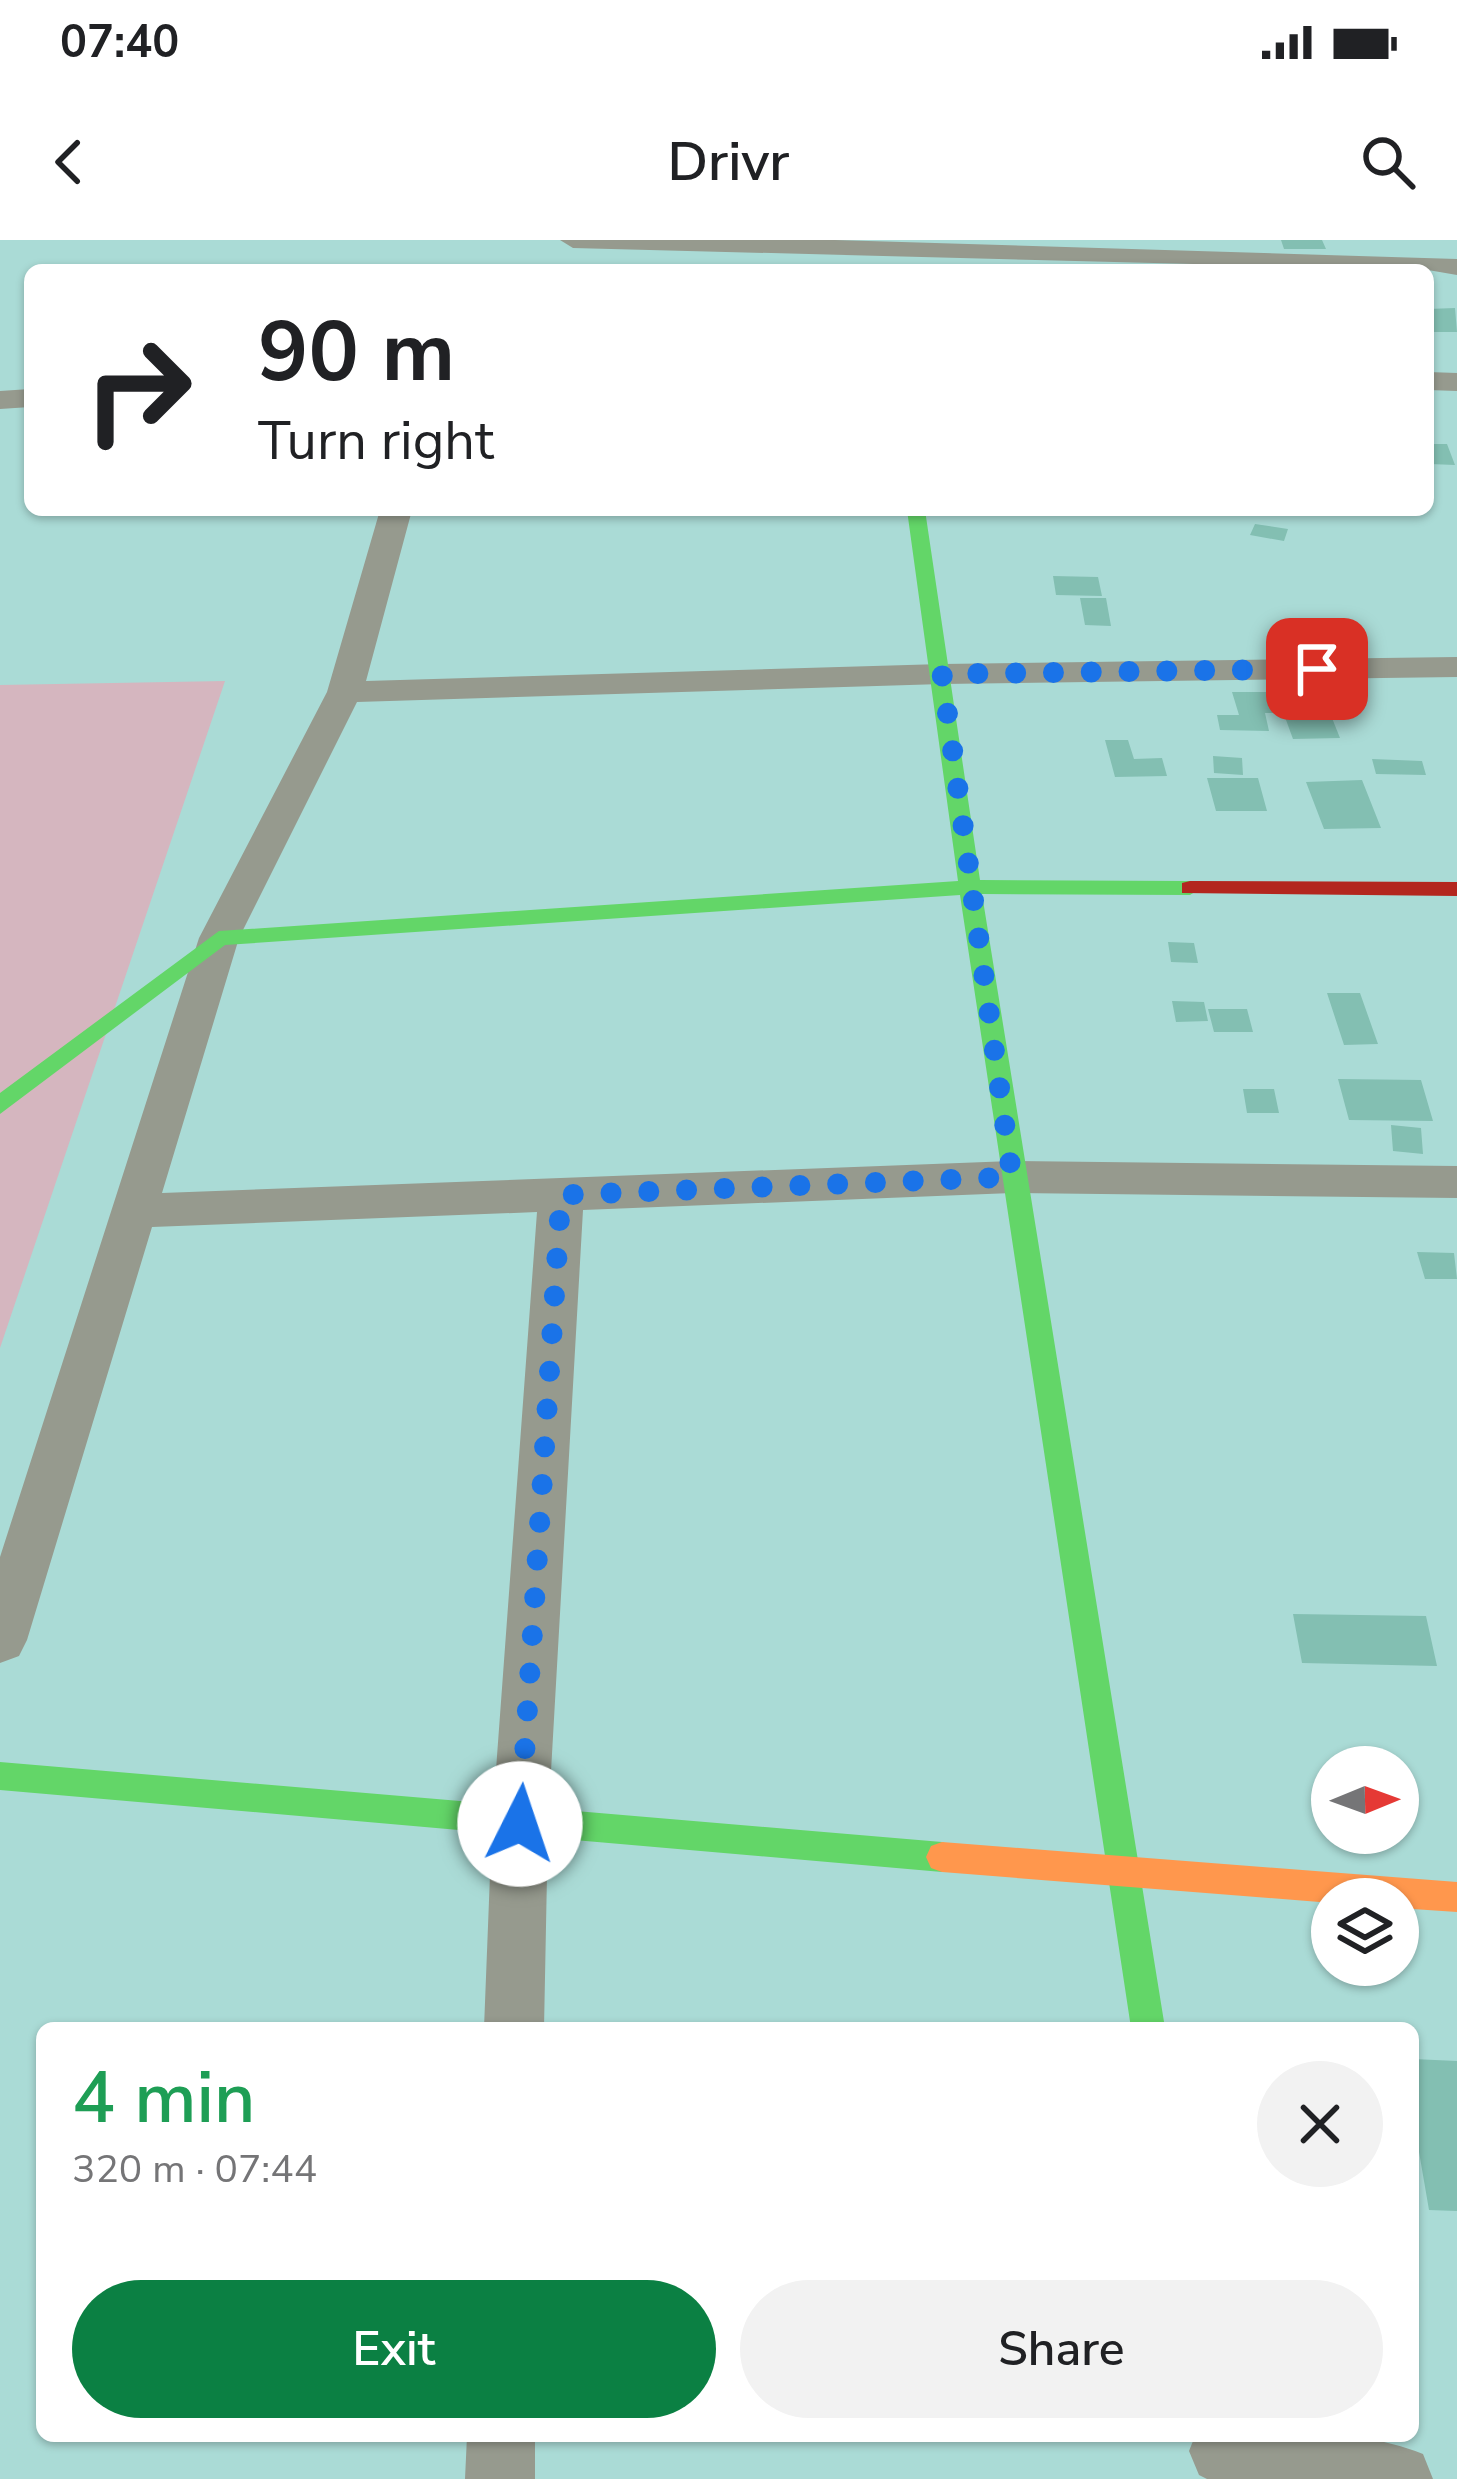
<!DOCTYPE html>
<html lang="en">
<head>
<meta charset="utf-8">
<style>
  :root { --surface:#fff; --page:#f2f2f2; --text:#202124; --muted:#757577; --accent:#0b8043 }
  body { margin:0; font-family:"Nunito Sans",sans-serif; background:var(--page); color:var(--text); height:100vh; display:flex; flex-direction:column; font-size:45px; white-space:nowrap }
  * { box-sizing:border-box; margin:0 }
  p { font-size:39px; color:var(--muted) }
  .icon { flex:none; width:66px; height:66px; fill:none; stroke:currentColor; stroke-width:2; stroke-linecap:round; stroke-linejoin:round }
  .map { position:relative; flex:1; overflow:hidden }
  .sheet { position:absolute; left:36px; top:1782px; width:1383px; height:420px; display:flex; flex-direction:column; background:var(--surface); border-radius:18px; box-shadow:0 3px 9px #0004 }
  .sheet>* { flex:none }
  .hud { position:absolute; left:24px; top:24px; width:1410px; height:252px; border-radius:18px; box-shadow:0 3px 9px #0004; background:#fff; color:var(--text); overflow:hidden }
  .needle { width:78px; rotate:89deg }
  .controls { position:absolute; left:1311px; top:1506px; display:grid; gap:24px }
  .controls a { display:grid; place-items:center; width:108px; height:108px; border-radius:50%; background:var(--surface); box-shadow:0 3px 9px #0004; font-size:60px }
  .pin { position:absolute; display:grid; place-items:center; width:102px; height:102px; color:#fff; margin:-51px; border-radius:24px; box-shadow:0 6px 18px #0006 }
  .me { position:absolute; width:132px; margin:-66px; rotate:4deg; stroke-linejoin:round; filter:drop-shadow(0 0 9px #0008) }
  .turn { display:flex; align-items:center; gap:42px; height:252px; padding:0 36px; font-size:54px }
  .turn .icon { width:156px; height:156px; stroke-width:2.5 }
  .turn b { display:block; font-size:84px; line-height:102px }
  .round { display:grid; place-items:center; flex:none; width:126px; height:126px; border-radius:63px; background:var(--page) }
  .summary { display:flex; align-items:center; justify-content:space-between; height:204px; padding:0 36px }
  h1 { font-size:72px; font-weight:600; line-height:90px; color:#1e9e55 }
  .action { display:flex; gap:24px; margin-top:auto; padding:24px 36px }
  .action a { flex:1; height:138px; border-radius:72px; background:var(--accent); color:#fff; font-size:48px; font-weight:600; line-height:138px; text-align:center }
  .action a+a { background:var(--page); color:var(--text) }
  .status { display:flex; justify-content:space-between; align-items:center; height:84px; padding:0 60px; background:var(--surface); direction:ltr }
  .status svg { height:33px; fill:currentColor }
  header { display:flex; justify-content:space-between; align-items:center; height:156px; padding:0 36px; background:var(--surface); font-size:54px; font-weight:600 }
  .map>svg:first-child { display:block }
  .green { fill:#d5b6bf }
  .building { fill:#83bfb2 }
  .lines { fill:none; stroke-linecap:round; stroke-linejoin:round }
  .street { fill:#969a8e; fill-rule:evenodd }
  .fast { fill:#63d668; fill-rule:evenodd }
  .slow { fill:#ff974d; fill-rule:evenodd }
  .jam { fill:#b3261e; fill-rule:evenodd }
  .route { stroke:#1a73e8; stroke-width:21; stroke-dasharray:0 37.8 }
</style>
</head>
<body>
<div class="status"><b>07:40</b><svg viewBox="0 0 49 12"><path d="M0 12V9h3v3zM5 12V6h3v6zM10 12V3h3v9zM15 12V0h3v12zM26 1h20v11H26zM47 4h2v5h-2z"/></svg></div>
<header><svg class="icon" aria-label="back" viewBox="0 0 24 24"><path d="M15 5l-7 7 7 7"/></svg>Drivr<svg class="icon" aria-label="search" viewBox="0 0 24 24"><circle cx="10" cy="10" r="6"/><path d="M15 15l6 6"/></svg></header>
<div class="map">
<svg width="1457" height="2239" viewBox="0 0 1457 2239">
  <rect width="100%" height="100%" fill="#aadbd6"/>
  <path class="green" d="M 225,441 L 0,1108 L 0,445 Z"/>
  <path class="building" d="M 1281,0 L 1322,0 L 1326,9 L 1284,9 Z
    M 1455,68 L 1457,92 L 1432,92 L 1428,69 Z
    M 1428,204 L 1447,204 L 1455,225 L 1430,224 Z
    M 1255,284 L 1288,289 L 1284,301 L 1250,295 Z
    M 1053,336 L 1098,337 L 1102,356 L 1056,355 Z
    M 1080,358 L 1106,358 L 1111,386 L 1085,385 Z
    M 1232,452 L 1272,452 L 1277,473 L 1265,473 L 1269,491 L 1220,490 L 1217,475 L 1239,475 Z
    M 1328,468 L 1340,498 L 1293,499 L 1282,469 Z
    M 1105,500 L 1128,500 L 1134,519 L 1162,518 L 1167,536 L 1115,537 Z
    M 1213,516 L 1242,518 L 1243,535 L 1214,533 Z
    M 1372,519 L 1422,521 L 1426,535 L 1376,534 Z
    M 1207,538 L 1258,538 L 1267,571 L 1216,571 Z
    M 1362,540 L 1381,588 L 1324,589 L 1306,542 Z
    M 1168,702 L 1194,703 L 1198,723 L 1171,722 Z
    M 1327,753 L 1360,753 L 1378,804 L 1344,805 Z
    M 1172,761 L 1204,762 L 1208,781 L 1176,782 Z
    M 1208,769 L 1247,769 L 1253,792 L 1214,792 Z
    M 1338,839 L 1421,840 L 1433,881 L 1349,880 Z
    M 1243,849 L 1274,849 L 1279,873 L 1247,873 Z
    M 1391,885 L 1421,888 L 1423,914 L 1393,911 Z
    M 1417,1012 L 1454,1013 L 1457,1039 L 1425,1039 Z
    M 1293,1374 L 1426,1376 L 1437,1426 L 1302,1423 Z
    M 1413,1819 L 1457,1821 L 1457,1971 L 1429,1970 L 1413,1877 Z"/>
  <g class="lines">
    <path class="street" d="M 560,0 L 835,0 L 1457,19 L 1457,35 L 1428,30 L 573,8 Z
      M 1428,132 L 1457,133 L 1457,151 L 1428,150 Z
      M 30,149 L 30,167 L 0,169 L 0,151 Z
      M 380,270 L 412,270 L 366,441 L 942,424 L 1457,417 L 1457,437 L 942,444 L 357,462 L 239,698 L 162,953 L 1012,921 L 1457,926 L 1457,958 L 1012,953 L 583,970 L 548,1584 L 544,1788 L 484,1788 L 492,1584 L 537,972 L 152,987 L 27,1400 L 19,1416 L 0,1423 L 0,1317 L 199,698 L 327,452 Z
      M 467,2196 L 535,2196 L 535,2239 L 465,2239 Z
      M 1195,2196 C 1269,2196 1352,2185 1423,2214 L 1433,2239 L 1207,2239 L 1199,2235 L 1189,2211 Z"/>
    <path class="fast" d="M 907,270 L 925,270 L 980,640 L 1190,641 L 1201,648 L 1190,655 L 982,654 L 1165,1788 L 1131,1788 L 960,655 L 225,705 L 0,874 L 0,853 L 219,691 L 958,641 Z
      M 0,1522 L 942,1602 L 953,1606 L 958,1617 L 953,1628 L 942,1632 L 0,1550 Z"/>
    <path class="slow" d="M 942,1602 L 1457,1642 L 1457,1672 L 1398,1668 L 1398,1659 L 1332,1659 L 1332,1663 L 942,1632 L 931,1628 L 926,1617 L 931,1606 Z"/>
    <path class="jam" d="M 1190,641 L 1457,642 L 1457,656 L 1182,653 L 1182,643 Z"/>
  </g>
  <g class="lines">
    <path class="route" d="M 520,1584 L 561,955 L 1012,937 L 942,434 L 1317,429"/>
  </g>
</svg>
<div class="controls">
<a><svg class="needle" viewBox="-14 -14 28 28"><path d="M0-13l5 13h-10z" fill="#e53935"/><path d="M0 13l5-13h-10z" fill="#757577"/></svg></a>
<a><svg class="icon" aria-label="layers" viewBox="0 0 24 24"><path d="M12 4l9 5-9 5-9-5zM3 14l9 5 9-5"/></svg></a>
</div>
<div class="pin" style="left:1317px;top:429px;background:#d93025"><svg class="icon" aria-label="arrive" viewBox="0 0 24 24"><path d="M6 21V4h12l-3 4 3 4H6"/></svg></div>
<svg class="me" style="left:520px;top:1584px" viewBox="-20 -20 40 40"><circle r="19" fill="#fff"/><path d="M0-13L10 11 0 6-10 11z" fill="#1a73e8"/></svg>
<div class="hud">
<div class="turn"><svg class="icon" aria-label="right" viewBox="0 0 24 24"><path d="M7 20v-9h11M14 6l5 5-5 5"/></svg><div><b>90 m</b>Turn right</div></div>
</div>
<section class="sheet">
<div class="summary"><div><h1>4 min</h1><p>320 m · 07:44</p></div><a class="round"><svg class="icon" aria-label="close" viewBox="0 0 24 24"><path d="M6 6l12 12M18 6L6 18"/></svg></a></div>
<div class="action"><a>Exit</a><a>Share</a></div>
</section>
</div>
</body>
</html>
